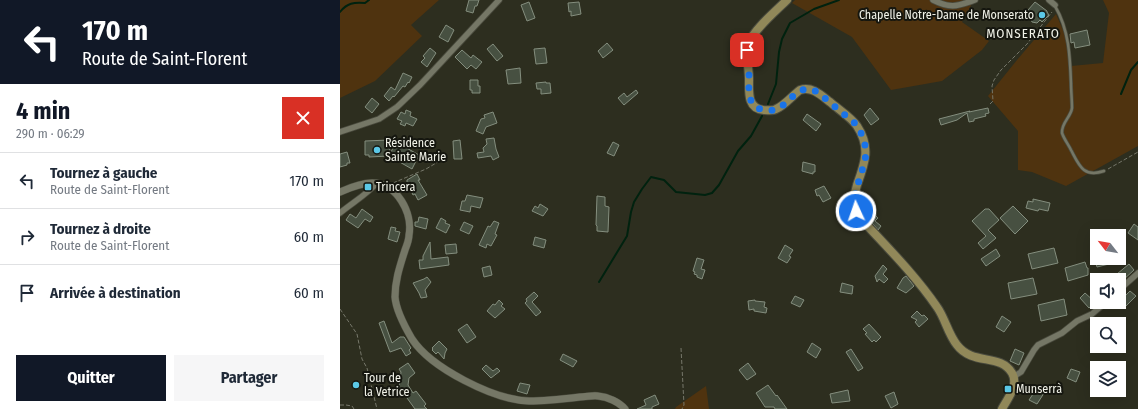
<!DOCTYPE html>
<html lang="fr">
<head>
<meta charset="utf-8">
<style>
  :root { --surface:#fff; --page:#f6f6f7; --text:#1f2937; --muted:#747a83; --line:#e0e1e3; --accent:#111827 }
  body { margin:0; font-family:"Fira Sans Condensed",sans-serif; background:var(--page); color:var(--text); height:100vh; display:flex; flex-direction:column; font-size:15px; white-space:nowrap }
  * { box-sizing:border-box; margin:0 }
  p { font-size:13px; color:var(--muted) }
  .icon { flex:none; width:22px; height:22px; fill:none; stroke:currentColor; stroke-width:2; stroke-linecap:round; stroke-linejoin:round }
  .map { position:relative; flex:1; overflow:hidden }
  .details { display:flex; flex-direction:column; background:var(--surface); width:340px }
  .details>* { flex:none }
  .top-card { background:#111827; color:#fff; overflow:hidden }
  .needle { width:26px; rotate:301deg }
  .tools { position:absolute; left:750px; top:229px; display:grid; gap:8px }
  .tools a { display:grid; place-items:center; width:36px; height:36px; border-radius:0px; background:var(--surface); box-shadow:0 4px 16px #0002; font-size:20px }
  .pin { position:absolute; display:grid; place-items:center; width:34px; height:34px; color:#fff; margin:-17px; border-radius:8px; box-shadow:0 2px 6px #0006 }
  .me { position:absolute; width:44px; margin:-22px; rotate:357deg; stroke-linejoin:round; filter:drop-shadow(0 0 3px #0008) }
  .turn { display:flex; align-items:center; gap:14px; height:84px; padding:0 16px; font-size:18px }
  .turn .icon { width:52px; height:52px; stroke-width:2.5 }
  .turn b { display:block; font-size:28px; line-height:34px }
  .round { display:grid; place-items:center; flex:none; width:42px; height:42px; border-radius:0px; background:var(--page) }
  .head { display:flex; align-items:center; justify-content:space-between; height:68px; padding:0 16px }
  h1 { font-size:24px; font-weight:700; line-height:30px; color:var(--accent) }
  .primary-button { display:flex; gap:8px; margin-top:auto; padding:8px 16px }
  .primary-button a { flex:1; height:46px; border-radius:0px; background:var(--accent); color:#fff; font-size:16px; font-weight:700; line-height:46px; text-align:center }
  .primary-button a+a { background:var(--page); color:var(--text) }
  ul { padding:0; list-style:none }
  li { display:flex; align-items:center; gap:12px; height:56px; padding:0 16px; border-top:1px solid var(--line) }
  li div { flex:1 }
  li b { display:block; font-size:15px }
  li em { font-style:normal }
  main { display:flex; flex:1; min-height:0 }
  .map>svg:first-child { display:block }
  .green { fill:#4f330f }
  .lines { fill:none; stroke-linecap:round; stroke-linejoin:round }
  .stream { stroke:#00220f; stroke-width:2 }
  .building { fill:#475041; stroke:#848e7e }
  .service-casing { stroke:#4a4b3e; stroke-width:4 }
  .minor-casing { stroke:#4a4b3e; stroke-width:7 }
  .tertiary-casing { stroke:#4a4b3e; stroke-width:8 }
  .secondary-casing { stroke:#4a4b3e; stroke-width:10 }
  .path { stroke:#76776a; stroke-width:1; stroke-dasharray:4 2; stroke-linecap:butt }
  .service { stroke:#757766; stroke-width:2.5 }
  .minor { stroke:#757766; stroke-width:5.5 }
  .tertiary { stroke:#757766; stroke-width:7 }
  .secondary { stroke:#918859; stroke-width:8 }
  .route { stroke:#1a73e8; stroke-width:7; stroke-dasharray:0 12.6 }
  .poi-dot { fill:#5bc8e7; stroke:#15160f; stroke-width:1.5 }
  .labels { text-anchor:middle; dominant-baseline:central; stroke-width:4; stroke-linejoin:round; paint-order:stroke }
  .poi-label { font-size:12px; fill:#f2f3e9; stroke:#15160f; text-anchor:start }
  .neighbourhood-label { font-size:13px; letter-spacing:1px; fill:#f2f3e9; stroke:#15160f }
</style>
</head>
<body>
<main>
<section class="details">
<div class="top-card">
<div class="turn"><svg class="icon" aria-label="left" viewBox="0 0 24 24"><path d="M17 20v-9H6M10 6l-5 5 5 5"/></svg><div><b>170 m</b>Route de Saint-Florent</div></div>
</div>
<div class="head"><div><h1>4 min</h1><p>290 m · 06:29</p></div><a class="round" style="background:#d93025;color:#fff"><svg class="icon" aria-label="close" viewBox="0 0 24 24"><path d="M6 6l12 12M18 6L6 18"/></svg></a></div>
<ul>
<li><svg class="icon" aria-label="left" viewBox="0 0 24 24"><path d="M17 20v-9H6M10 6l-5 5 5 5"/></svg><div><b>Tournez à gauche</b><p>Route de Saint-Florent</p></div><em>170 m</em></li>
<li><svg class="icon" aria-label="right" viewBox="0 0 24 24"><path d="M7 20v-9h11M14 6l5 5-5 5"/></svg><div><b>Tournez à droite</b><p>Route de Saint-Florent</p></div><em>60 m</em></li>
<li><svg class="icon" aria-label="arrive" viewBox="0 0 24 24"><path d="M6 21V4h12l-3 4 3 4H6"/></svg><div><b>Arrivée à destination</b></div><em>60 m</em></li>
</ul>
<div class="primary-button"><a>Quitter</a><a>Partager</a></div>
</section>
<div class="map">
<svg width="798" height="409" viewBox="0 0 798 409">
  <rect width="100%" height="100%" fill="#2d2e1f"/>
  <path class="green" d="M 0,0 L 99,0 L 71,25 L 82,36 L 35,81 L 0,98 Z
    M 455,0 L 634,0 L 622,22 L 649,41 L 642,50 L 602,81 L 551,90 L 512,37 L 452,3 Z
    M 763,0 L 798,0 L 798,146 L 726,186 L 692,172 L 678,170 L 678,131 L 648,96 L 677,60 L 716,14 L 726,37 L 731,66 L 763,63 L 769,13 Z
    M 366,386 L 369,409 L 335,409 L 336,407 Z"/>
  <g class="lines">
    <path class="stream" d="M 0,12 C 7,3 14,2 25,3 L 29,0
      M 781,94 L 791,70 L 798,62
      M 428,104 L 436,84 L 439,52 L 442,39 L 450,23 L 474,9 L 499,0
      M 259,282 L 287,236 L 291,212 L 294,202 L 302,189 L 311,177 L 324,180 L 336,192 L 365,195 L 372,193 L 379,185 L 398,151 L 411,136 L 422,116"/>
  </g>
  <path class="building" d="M 129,0 L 139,0 L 137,6 L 135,6 L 133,13 L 126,11 Z
    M 189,2 L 195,18 L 187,21 L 181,5 Z
    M 239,2 L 241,14 L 231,16 L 231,11 L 229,12 L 228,3 Z
    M 695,2 L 707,11 L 707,12 L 709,15 L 702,22 L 700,20 L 697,23 L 692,22 L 690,17 L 692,14 L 688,10 Z
    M 106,25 L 114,30 L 108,42 L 99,37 Z
    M 747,30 L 750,45 L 735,48 L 734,42 L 731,43 L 730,34 Z
    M 267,43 L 273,50 L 263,58 L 258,51 Z
    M 153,44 L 163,56 L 157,61 L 147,49 Z
    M 90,48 L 96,53 L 87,67 L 81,62 L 85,58 L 83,56 Z
    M 205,48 L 207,63 L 196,64 L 194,49 Z
    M 122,50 L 131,58 L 133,55 L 142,62 L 136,69 L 131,65 L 127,69 L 115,57 Z
    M 180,68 L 181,83 L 168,84 L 166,70 Z
    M 63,73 L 72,77 L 69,83 L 68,82 L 65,87 L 63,86 L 54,97 L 53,96 L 49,101 L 44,96 L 51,87 L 55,90 Z
    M 130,80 L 138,80 L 138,86 L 140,86 L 140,93 L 132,93 L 132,90 L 130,90 Z
    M 206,82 L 206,83 L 210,83 L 211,93 L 201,94 L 201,89 L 197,89 L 196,83 Z
    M 296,90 L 298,93 L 284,105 L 278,98 L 284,93 L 287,97 Z
    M 32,98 L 39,104 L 32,113 L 25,107 Z
    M 530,108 L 539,119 L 531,125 L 524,115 Z
    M 648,108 L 649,113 L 645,114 L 646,116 L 634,119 L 634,121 L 629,122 L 627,113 L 617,120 L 601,125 L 599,119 L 630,111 L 629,112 Z
    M 66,110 L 71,112 L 70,116 L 77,119 L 73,126 L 66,123 L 65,126 L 60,124 L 62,121 L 57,119 L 61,112 L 65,114 Z
    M 153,112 L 157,123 L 146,127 L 143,134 L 136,131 L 141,119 L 145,118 L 144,115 Z
    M 467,114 L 481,124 L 476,131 L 463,120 Z
    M 154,138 L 156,149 L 159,157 L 153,160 L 151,156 L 138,158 L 137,153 L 144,152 L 143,148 L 147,144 L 146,139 Z
    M 49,140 L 50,154 L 56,142 L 79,155 L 72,169 L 49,156 L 29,157 L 29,155 L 25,155 L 25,141 Z
    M 120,140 L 122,159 L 114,159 L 113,141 Z
    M 273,142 L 279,145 L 274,156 L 267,153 Z
    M 7,152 L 10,163 L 7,163 L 7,165 L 0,167 L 0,154 Z
    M 463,162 L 475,165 L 475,172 L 473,172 L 473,174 L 462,171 Z
    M 77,174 L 80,180 L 78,180 L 87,195 L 78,200 L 75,194 L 73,195 L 67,182 L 67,180 Z
    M 484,186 L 491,198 L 483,202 L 479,195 L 477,196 L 475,190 Z
    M 127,195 L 143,198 L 140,208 L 131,206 L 130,212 L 120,210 L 122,201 L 125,201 Z
    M 257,196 L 265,197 L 265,206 L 269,207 L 268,232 L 257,231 L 257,226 L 256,225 Z
    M 693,199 L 710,203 L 708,211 L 699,209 L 698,211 L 686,208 L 688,201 L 693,202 Z
    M 200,204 L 208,209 L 203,216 L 192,211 L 195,206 L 198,208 Z
    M 673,206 L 688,221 L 675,234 L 660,218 Z
    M 22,209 L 33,217 L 30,222 L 25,219 L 18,228 L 6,220 L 10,214 L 16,218 Z
    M 645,209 L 649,209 L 659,220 L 648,230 L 656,238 L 643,249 L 638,243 L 646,236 L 632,221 Z
    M 532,212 L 538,218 L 535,221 L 541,226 L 538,230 L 527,217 Z
    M 510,216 L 517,226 L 511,230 L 504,220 Z
    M 79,217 L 88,219 L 86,229 L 75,226 L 75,222 L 78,222 Z
    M 101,218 L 106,221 L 105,223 L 110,225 L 106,233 L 96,228 Z
    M 154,221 L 159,223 L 155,234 L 157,235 L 151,246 L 147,244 L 146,248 L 139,245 L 148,226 L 150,227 Z
    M 124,222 L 133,226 L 129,234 L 120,230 Z
    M 794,224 L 798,227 L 798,240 L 788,233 Z
    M 51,227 L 56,228 L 55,231 L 60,232 L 57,242 L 48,239 Z
    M 195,237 L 206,240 L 204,248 L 193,245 Z
    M 90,242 L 91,259 L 108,257 L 109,265 L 80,269 L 79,260 L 83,260 L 83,256 Z
    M 116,244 L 117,253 L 106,254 L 105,245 Z
    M 445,245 L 453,250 L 449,256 L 451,257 L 447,263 L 438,258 Z
    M 714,248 L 718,263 L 692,269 L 688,254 Z
    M 656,249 L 660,256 L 646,266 L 641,259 Z
    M 357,258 L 364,260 L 361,269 L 365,270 L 362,279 L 357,277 L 357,275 L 354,274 L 355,272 L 353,271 Z
    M 764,258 L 771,258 L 773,263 L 757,267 L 755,260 Z
    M 745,262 L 747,268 L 748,268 L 748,275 L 728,281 L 725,268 Z
    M 789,264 L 794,270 L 782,281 L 777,274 Z
    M 543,265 L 547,269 L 543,274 L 548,279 L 544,283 L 539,279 L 537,282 L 535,276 Z
    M 150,266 L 152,275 L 144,277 L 142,268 Z
    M 566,276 L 574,286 L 566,293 L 557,288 L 563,278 Z
    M 87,277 L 91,282 L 85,290 L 87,297 L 81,298 L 79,293 L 73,283 L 84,279 Z
    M 693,278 L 697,294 L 671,299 L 668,283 Z
    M 502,283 L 513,286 L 512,294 L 500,292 Z
    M 790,291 L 796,296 L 786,306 L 781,300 Z
    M 194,292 L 198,296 L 192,302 L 201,312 L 196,316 L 185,303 L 187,301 L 186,299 Z
    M 745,293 L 755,302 L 749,308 L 740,298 Z
    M 455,296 L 464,300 L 460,307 L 451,303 Z
    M 724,299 L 727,315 L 701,321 L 698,305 Z
    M 159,300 L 163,304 L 161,306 L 165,309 L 155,318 L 147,311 L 153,304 L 155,305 Z
    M 415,300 L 415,301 L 425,302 L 424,307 L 427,308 L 426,313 L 414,311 L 414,309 L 409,310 L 408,301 Z
    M 577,311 L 582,316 L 584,315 L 588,319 L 579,327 L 575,322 L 577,320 L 571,317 Z
    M 662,316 L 671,322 L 664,332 L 656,327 Z
    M 44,321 L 52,343 L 60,337 L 64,337 L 71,348 L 69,350 L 71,353 L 66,356 L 61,348 L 50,352 L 39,323 Z
    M 127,324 L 136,337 L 127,343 L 118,330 Z
    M 529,324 L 541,337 L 536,342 L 534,340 L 532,342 L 525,334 L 527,333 L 523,329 Z
    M 99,341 L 107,349 L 105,353 L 104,359 L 98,352 L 96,354 L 92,350 L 93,349 L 92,348 Z
    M 472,343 L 481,349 L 476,358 L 467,352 Z
    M 511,349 L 523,368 L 518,371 L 506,352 Z
    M 675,349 L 684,353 L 679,365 L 670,361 Z
    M 223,354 L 237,361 L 233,367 L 220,360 Z
    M 68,363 L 75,373 L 69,378 L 68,385 L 73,393 L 76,391 L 86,404 L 84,406 L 87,409 L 75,409 L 59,387 L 61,372 L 59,369 Z
    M 408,363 L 416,374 L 407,380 L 399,370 Z
    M 146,365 L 153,371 L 157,368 L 160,371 L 151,378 L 142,369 Z
    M 731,369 L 740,372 L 736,382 L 727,378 Z
    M 180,383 L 190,385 L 187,394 L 177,391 Z
    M 428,385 L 436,396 L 437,395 L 447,409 L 435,409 L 434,407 L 425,407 L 416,393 Z
    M 699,385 L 706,390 L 697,404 L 689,400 Z
    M 508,390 L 510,401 L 492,403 L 490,394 Z
    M 554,392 L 558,404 L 551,408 L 545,396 Z
    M 315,395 L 319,404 L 312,407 L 312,409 L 297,409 L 306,405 L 304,400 Z"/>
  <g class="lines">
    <defs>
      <path id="service" d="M 715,6 C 729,30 730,56 731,83 C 731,91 732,100 732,108 C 731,117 721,123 722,133 C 724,139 728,144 731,150 C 739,165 743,178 764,171"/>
      <path id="minor" d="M 593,0 C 611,9 617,6 635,0
        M 709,0 L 715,5
        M 0,132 L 39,119 L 57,107 L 80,85 L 159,0
        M 0,213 C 12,203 26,195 37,183
        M 779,290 L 798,273
        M 673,377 L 681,372 L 694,350 L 698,345 L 722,333 L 737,321 L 752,314 L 766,302"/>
      <path id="tertiary" d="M 0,192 C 9,188 21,183 32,183 C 57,183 73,213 69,235 C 69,240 67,245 65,250 C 60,266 55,280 55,297 C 56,311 65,327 72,339 C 91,368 154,400 189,401 C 206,401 223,399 240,397 C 246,397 253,395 258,396 C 268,397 279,402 285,409"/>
      <path id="secondary" d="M 447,0 C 437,10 413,30 409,43 C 405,54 409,68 409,79 C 409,92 407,109 424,110 C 429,110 433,111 436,109 C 444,106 453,95 460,90 C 472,86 481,95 490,102 C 498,109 512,118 517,126 C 531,147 525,163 517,185 C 516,190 513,197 514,202 C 515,209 518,214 521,219 C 548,248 575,275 597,307 C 605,318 608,334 617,345 C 633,366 660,353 672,373 C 679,385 668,398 662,409"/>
    </defs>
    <use href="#service" class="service-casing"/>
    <use href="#minor" class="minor-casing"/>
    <use href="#tertiary" class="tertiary-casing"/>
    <use href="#secondary" class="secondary-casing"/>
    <path class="path" d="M 650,104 L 653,101 L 652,86 L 654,80 L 661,70 L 687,44 L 712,12
      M 768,169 L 798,152
      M 53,183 L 86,169 L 103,159
      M 0,309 L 17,334 L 22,359 L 27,368 L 37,409
      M 341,348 L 344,405 L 342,409
      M 0,405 L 6,405 L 12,406 L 14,409"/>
    <use href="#service" class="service"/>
    <use href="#minor" class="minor"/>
    <use href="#tertiary" class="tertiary"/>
    <use href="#secondary" class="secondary"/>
  </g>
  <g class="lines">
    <path class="route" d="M 407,50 C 408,58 409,67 409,75 C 409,89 406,108 425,110 C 429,110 433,111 437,109 C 447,104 453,93 465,89 L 474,90 L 481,95 L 517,125 L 524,139 L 526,152 L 525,161 L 516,190 L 514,202 L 516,211"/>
  </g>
  <g class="poi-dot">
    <circle cx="702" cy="15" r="4"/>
    <circle cx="37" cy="150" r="4"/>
    <rect x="24" y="183" width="8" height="8" rx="2"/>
    <circle cx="16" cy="385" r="4"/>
    <rect x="664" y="385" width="8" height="8" rx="2"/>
  </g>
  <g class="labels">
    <g class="poi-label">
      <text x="694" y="15" text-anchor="end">Chapelle Notre-Dame de Monserato</text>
      <text x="45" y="143">Résidence<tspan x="45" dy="14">Sainte Marie</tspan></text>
      <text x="36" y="187">Trincera</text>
      <text x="24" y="378">Tour de<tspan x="24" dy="14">la Vetrice</tspan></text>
      <text x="676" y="389">Munserrà</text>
    </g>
    <g class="neighbourhood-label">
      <text x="683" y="33">MONSERATO</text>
    </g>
  </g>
</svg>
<div class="tools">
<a><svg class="needle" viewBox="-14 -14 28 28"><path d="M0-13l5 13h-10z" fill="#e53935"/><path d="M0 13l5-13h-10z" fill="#747a83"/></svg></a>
<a><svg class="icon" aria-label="sound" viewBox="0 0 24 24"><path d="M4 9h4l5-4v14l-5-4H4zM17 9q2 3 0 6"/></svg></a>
<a><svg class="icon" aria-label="search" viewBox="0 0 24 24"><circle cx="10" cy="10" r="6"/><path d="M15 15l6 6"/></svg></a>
<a><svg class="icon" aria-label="layers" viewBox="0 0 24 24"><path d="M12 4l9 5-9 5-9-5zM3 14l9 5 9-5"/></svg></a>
</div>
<div class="pin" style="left:407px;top:50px;background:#d93025"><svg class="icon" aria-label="arrive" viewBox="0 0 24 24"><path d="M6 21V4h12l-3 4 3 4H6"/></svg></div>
<svg class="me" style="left:516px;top:211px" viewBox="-20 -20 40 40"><circle r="17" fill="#1a73e8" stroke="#fff" stroke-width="3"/><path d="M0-11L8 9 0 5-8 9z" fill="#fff"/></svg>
</div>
</main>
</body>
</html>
